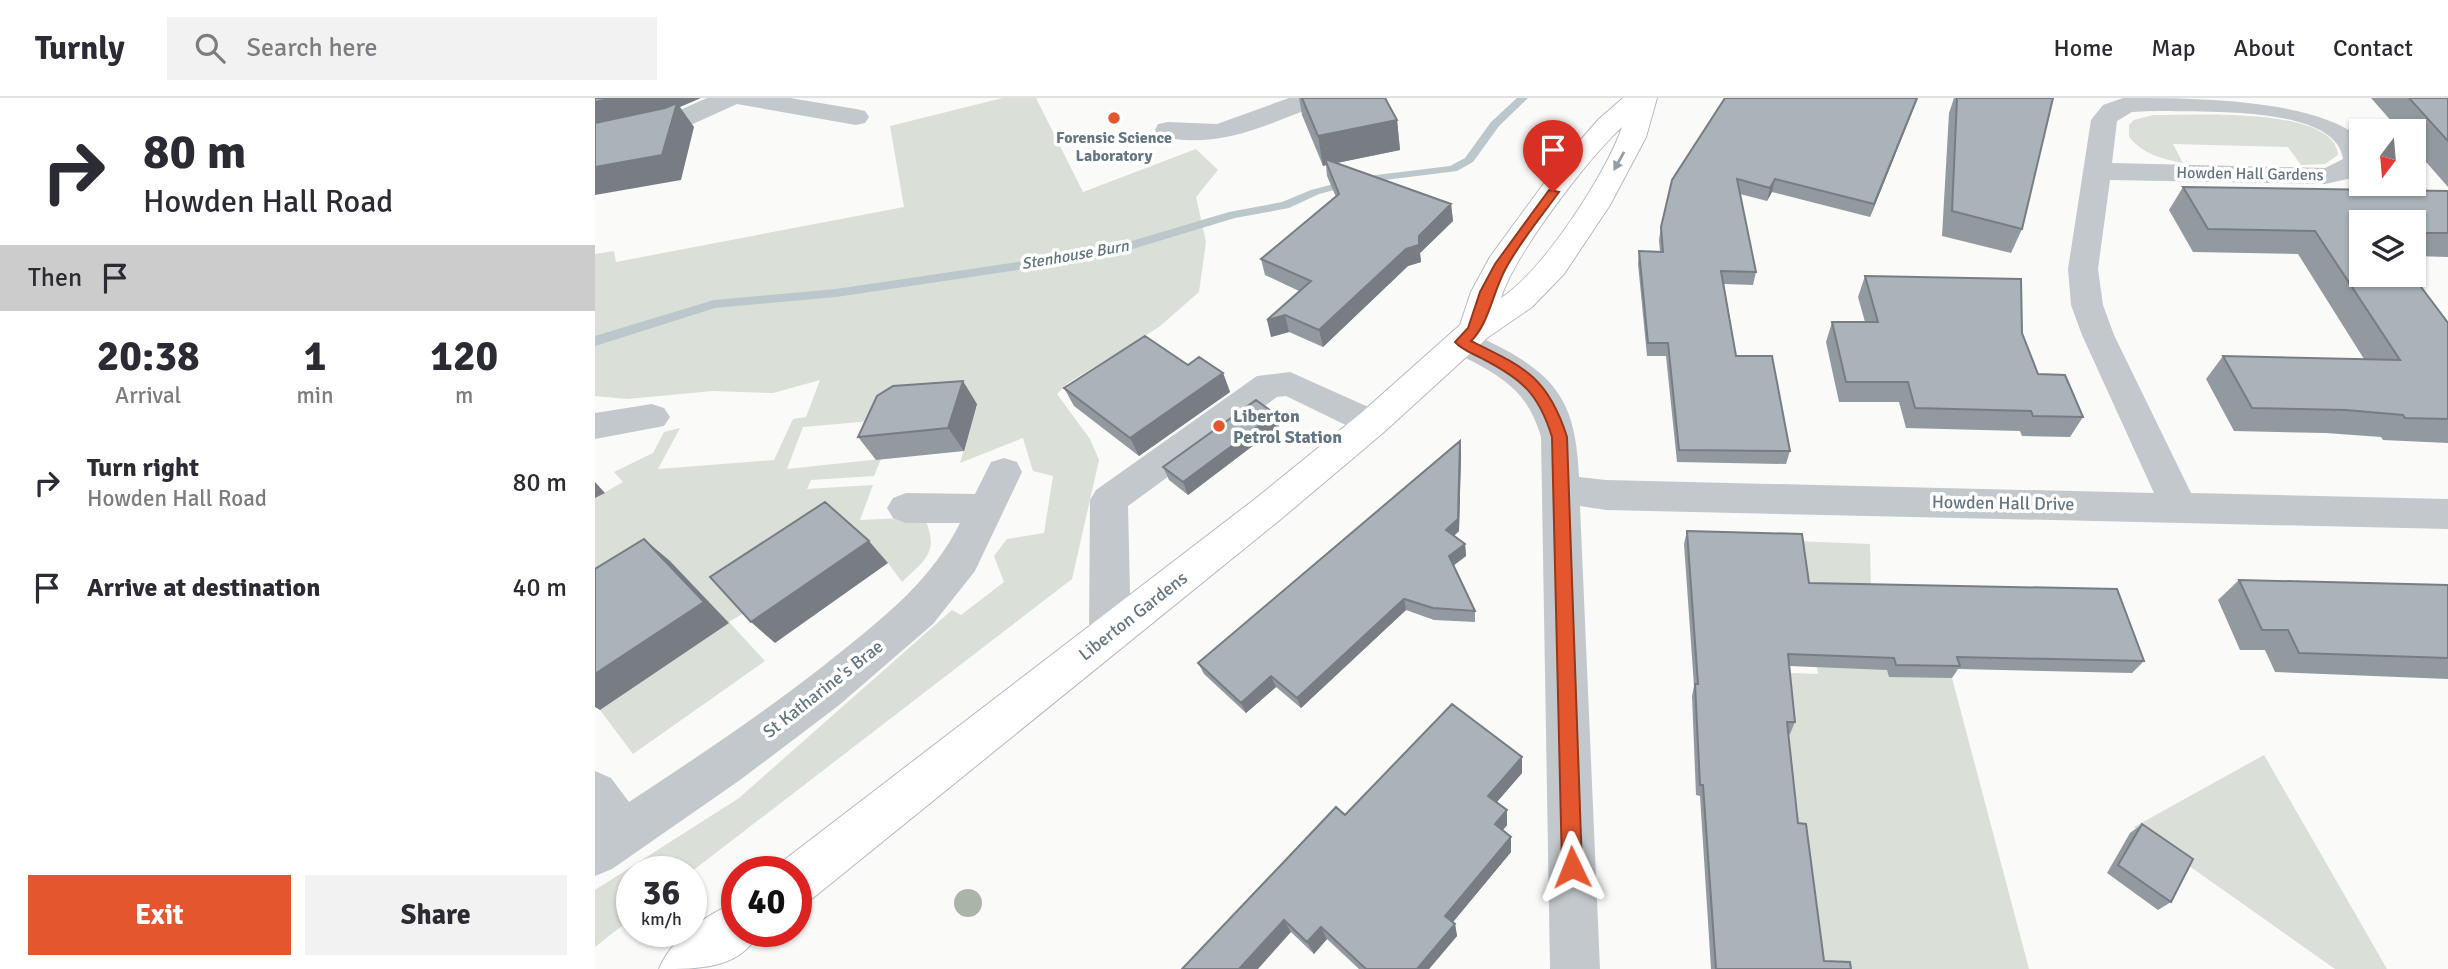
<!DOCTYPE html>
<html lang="en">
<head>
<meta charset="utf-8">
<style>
  :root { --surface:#fff; --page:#f2f2f3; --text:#2b2b33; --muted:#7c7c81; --line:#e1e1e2; --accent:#e4572e }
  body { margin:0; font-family:Signika,sans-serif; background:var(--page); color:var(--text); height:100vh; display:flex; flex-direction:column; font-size:26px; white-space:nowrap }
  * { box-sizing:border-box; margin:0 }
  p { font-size:23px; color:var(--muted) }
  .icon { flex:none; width:38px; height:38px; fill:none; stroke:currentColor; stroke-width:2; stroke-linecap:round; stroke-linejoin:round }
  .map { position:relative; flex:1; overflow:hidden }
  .drawer { display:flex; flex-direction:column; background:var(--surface); width:595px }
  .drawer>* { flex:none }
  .top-card { background:#fff; color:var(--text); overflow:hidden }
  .needle { width:46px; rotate:196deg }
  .fabs { position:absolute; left:1754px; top:21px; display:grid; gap:14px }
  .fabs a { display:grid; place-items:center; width:77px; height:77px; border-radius:0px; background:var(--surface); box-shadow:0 2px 5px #0004; font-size:35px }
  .speed { position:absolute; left:21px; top:758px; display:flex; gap:14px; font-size:35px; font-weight:700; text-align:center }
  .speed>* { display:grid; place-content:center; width:91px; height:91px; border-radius:50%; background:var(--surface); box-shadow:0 2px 5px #0004; line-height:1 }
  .speed small { font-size:18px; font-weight:400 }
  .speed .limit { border:10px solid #d22; background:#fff; color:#111 }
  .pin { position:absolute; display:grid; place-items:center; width:60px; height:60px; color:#fff; margin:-72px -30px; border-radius:50% 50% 50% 0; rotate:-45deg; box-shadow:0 0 7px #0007 }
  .pin .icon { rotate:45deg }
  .me { position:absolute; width:77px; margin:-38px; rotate:358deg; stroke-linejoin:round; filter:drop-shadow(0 0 5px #0008) }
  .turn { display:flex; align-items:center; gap:24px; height:147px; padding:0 28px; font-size:32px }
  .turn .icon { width:91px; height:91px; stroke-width:2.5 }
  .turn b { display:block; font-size:49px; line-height:60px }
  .then { display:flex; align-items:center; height:66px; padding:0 28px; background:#0003; gap:14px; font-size:26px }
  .eta { display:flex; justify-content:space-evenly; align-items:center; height:119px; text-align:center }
  .eta b { font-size:42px; font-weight:700; line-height:49px }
  .cta { display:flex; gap:14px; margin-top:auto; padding:14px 28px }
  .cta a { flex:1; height:80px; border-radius:0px; background:var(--accent); color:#fff; font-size:28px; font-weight:700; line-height:80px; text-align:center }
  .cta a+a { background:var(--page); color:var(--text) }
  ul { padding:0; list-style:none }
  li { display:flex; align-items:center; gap:21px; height:105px; padding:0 28px }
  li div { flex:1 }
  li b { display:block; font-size:26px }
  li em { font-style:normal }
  header { display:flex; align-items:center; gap:42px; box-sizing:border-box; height:98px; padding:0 35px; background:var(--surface); border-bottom:2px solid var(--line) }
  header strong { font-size:33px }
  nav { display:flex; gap:38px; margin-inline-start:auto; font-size:24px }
  .search { width:490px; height:63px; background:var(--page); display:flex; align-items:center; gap:18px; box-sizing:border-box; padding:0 24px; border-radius:0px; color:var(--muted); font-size:26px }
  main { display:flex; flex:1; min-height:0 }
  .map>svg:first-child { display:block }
  .green { fill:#dadfd7 }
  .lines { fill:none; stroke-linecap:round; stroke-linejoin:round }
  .stream { fill:#bbc7cb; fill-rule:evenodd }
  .major-casing { stroke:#b5babe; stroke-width:2 }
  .minor { fill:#c3c8cc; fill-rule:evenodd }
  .major { fill:#fff; fill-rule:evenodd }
  .tree { fill:#aab4a7 }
  .wall { fill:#929a9f }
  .shaded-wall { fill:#777d82 }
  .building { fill:#aab3b9; stroke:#777d82; stroke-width:2 }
  .oneway { fill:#939fa8 }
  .route { fill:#e4572e; stroke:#94391e; stroke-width:2 }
  .poi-dot { fill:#e4572e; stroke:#fff; stroke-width:2.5 }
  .labels { text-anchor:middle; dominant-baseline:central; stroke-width:7; stroke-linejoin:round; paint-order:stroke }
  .far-poi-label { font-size:16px; font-weight:bold; fill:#657683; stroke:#fff }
  .far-street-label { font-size:16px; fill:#657683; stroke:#fff }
  .far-water-label { font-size:16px; font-style:italic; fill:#60757c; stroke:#fff }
  .poi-label { font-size:18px; font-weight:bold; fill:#657683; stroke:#fff; text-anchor:start }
  .street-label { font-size:18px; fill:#657683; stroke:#fff }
</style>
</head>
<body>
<header>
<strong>Turnly</strong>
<div class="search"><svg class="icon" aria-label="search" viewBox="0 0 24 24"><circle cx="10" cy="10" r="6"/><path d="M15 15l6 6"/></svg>Search here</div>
<nav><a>Home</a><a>Map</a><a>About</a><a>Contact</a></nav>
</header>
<main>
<section class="drawer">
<div class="top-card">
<div class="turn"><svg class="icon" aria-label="right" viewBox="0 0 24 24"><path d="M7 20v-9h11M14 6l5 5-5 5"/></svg><div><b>80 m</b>Howden Hall Road</div></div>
<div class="then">Then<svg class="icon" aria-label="arrive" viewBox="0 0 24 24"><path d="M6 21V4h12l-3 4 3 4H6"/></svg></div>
</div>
<div class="eta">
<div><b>20:38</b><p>Arrival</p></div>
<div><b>1</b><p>min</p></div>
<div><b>120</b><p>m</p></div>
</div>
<ul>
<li><svg class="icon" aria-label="right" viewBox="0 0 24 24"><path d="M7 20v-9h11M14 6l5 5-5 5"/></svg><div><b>Turn right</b><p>Howden Hall Road</p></div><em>80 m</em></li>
<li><svg class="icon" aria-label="arrive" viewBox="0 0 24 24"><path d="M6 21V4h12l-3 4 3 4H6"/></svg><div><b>Arrive at destination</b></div><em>40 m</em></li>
</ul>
<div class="cta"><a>Exit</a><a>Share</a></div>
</section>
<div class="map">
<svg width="1853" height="871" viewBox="0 0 1853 871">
  <rect width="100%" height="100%" fill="#fafaf8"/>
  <path class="green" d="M 408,0 L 441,0 L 488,94 L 601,51 L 623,72 L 601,99 L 611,144 L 604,194 L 564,229 L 473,285 L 462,296 L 495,341 L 504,362 L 477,481 L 96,774 L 37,774 L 37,820 L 0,849 L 0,792 L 144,700 L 357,512 L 366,517 L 409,484 L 399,458 L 412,441 L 449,435 L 458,378 L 438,373 L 428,340 L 365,365 L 382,307 L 299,321 L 208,329 L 192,371 L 286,361 L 279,378 L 216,382 L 212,391 L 278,387 L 265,422 L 329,419 C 345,454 331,461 307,484 L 293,465 L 268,443 L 134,524 L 170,563 L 38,656 L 5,612 L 133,524 L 0,510 L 0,400 L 28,384 L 19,374 L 58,355 L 69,334 L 85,330 L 63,371 L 179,362 L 198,321 L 211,319 L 225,282 L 178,295 L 118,293 L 32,301 L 0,298 L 0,156 L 19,153 L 21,164 L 309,109 L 295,28 Z
    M 1558,17 C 1593,18 1740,7 1743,57 L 1730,66 L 1706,67 L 1693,49 L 1578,46 L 1588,65 C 1567,61 1548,56 1534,39 L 1534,27 L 1539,22 Z
    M 1200,443 L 1275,446 L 1276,499 L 1357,580 L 1434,871 L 1228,871 L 1147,573 L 1223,576 Z
    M 1669,657 L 1792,871 L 1740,871 L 1539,729 Z"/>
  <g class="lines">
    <path class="stream" d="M 922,0 L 933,0 L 904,28 L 878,64 L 862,73 L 766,85 L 724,96 L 694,110 L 640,120 L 511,159 L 241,199 L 120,210 L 0,248 L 0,238 L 119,202 L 241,191 L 510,151 L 634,114 L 687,104 L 716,92 L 765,79 L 855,68 L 870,60 L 896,24 Z"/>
    <defs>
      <path id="major" d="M 1028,0 L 1062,0 L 1051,39 L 1015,107 L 969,176 L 937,209 L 892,240 L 789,334 L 686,421 L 218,800 L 201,807 L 201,774 L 181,774 L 184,766 L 660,401 L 765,316 L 865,227 L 876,194 L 895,159 L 958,73 L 1004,21 ZM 1027,29 C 1012,75 947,174 906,200 C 919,157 993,60 1027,29 Z
        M 142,804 L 142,833 L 165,833 C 146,871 105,871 64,871 C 76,841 112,816 142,804 Z"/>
    </defs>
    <use href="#major" class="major-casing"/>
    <path class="minor" d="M 112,0 L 195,0 L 261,11 L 270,13 L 274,19 L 270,25 L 261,27 L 142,6 L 87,31 L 0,51 L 0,35 L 69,19 Z
      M 694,0 L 731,0 L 727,6 C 672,26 623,53 563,38 L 560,32 L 563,26 L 573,24 L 622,26 Z
      M 1528,0 C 1597,0 1715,0 1766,40 L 1766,75 L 1757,80 L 1730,86 L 1515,82 L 1503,171 L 1508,207 L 1519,237 L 1596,395 L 1853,401 L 1853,431 L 1011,412 L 985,408 L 1005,871 L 955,871 L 946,339 C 934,298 914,283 877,263 C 866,258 857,254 850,244 L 855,236 C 873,231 885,239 901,247 C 965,279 981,309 984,379 L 1011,382 L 1559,395 L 1487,237 L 1476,207 L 1473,171 L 1496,22 L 1508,7 ZM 1556,13 C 1597,15 1741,5 1748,61 L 1730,70 L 1517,65 L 1522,23 L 1537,14 Z
      M 695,274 L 789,316 L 795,325 L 789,334 L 777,338 L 765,334 L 691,298 L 682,299 L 533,408 L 536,536 L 530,549 L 515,554 L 500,549 L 494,536 L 495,402 L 501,392 L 662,278 Z
      M 57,306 L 69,310 L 75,319 L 69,328 L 0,341 L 0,315 Z
      M 409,360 L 422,364 L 427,374 L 380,473 L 338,526 L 243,608 L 145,682 L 17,771 L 0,778 L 0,673 L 16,680 L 34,704 C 107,656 179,608 247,553 C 294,515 337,481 365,425 L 311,425 L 298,420 L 292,410 L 298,400 L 311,395 L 380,396 L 396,364 Z"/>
    <use href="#major" class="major"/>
  </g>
  <circle class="tree" cx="373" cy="805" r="14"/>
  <path class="wall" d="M 704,0 L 790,0 L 802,22 L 805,52 L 741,65 L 856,106 L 858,123 L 825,155 L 826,164 L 813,168 L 728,249 L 694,234 L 676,239 L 704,193 L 670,177 L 666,161 L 741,99 L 732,78 L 731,67 L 728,68 L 707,17 Z
    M 1323,0 L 1275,119 L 1177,94 L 1172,103 L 1145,96 L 1161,174 L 1158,187 L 1129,186 L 1141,258 L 1195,353 L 1191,366 L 1082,364 L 1071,258 L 1052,258 L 1043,166 L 1044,153 L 1065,154 L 1064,142 L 1066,129 L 1077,82 Z
    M 1359,0 L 1458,0 L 1427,131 L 1416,155 L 1347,138 L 1354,15 Z
    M 1776,0 L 1853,0 L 1853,89 L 1818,49 L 1818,33 L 1805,33 Z
    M 1588,89 L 1853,93 L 1853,159 L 1818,158 L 1818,124 L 1766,124 L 1853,225 L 1853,345 L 1788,342 L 1786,339 L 1731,335 L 1639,333 L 1611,281 L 1628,258 L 1769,261 L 1703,156 L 1598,154 L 1574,112 Z
    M 1270,178 L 1427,235 L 1443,276 L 1488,319 L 1475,339 L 1427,338 L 1425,333 L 1311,330 L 1304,304 L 1244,304 L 1231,244 L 1237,224 L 1270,224 L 1263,199 Z
    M 593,267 L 628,275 L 635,294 L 544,358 L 479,308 L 469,290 Z
    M 382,306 L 369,353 L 281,362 L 263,339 Z
    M 680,316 L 684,328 L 593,397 L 574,382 L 568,369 Z
    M 865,343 L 866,356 L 864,433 L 859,438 L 870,446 L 871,458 L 858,468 L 880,513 L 880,524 L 839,522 L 811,512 L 706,610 L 681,589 L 651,615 L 609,576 L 603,565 Z
    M 1092,433 L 1214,485 L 1549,563 L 1537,575 L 1363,571 L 1357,580 L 1294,579 L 1292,572 L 1194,568 L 1200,624 L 1195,636 L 1193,636 L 1203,725 L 1229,863 L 1256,871 L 1116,871 L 1105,698 L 1101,697 L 1097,598 L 1099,588 L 1089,446 Z
    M 1644,482 L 1853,487 L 1853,581 L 1680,574 L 1670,552 L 1645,552 L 1623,502 Z
    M 927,675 L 902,704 L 912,712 L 912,727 L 908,732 L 916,754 L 858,824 L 860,826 L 862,838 L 834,871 L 764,871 L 732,841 L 719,856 L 696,834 L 587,871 L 750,717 Z
    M 1547,726 L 1576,804 L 1563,812 L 1512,775 L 1535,735 Z"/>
  <path class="shaded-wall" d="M 18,0 L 106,0 L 85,9 L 99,29 L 86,82 L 0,97 L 0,4 Z
    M 1323,0 L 1320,7 L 1275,119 L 1279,106 Z
    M 802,22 L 805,52 L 732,67 L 730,61 L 731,67 L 728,68 L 723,38 Z
    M 1180,81 L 1177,94 L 1172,103 L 1175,90 Z
    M 856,106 L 858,123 L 825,155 L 826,164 L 813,168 L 728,249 L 724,232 Z
    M 690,217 L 694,234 L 676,239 L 672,222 Z
    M 628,275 L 635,294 L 544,358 L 535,340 Z
    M 368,283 L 382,306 L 369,353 L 353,330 Z
    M 680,316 L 684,328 L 593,397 L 588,384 Z
    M 865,343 L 866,356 L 864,433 L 852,444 L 851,432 Z
    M 0,384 L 10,395 L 0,400 Z
    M 49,441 L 75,463 L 134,525 L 5,612 L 0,609 L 0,576 Z
    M 274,443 L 293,465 L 180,545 L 156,524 Z
    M 870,446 L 871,458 L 855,470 L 854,458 Z
    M 809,501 L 811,512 L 706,610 L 702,600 Z
    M 676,578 L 681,589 L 651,615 L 646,605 Z
    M 927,659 L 927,675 L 894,713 L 893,698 Z
    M 912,712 L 912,727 L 901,740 L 900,726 Z
    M 916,739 L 916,754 L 853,830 L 850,818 Z
    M 689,822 L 696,834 L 663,871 L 644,871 Z
    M 860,826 L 862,838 L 834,871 L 822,871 Z
    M 726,829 L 732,841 L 719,856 L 712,844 Z"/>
  <path class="building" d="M 0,0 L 18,0 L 0,4 Z
    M 707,0 L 790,0 L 802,22 L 723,38 Z
    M 1130,0 L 1322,0 L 1279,106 L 1180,81 L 1175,90 L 1142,81 L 1161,174 L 1126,173 L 1141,258 L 1177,258 L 1195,353 L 1084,352 L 1073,245 L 1053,245 L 1044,153 L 1068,154 L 1066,129 L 1077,82 Z
    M 1362,0 L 1458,0 L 1427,131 L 1357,113 Z
    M 1814,0 L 1853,0 L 1853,43 Z
    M 82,5 L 67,57 L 0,69 L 0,25 L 70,10 Z
    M 730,61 L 856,106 L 824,138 L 824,147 L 811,151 L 724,232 L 690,217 L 672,222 L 716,183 L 666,161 L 744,96 Z
    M 1588,89 L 1853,93 L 1853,135 L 1818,135 L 1818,124 L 1766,124 L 1766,177 L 1817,177 L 1853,225 L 1853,321 L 1810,320 L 1808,317 L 1751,312 L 1657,310 L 1628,258 L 1805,262 L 1720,133 L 1613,131 Z
    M 1270,178 L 1426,181 L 1427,235 L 1443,276 L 1470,277 L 1488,319 L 1438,318 L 1436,313 L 1320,310 L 1313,284 L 1251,284 L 1237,224 L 1283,224 Z
    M 550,238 L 593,267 L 604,259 L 628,275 L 535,340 L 469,290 Z
    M 368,283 L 353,330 L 263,339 L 282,298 L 298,288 Z
    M 661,302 L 680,316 L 588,384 L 568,369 Z
    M 865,343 L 863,421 L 851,432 L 870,446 L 854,458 L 880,513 L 838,510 L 809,501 L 702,600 L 676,578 L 646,605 L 603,565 Z
    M 230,404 L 274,443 L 156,524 L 115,479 Z
    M 1092,433 L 1207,436 L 1214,485 L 1522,491 L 1549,563 L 1362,559 L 1365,568 L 1301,567 L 1299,560 L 1193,556 L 1200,624 L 1192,624 L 1203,725 L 1211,726 L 1229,863 L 1255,864 L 1256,871 L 1121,871 L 1108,687 L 1105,687 L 1100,586 L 1103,586 Z
    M 49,441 L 109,504 L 0,576 L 0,471 Z
    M 1644,482 L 1853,487 L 1853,560 L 1704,555 L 1693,532 L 1667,532 Z
    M 857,606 L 927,659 L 893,698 L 912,712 L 900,726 L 916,739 L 850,818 L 860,826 L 822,871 L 771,871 L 726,829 L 712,844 L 689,822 L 644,871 L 587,871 L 741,709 L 750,717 Z
    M 1547,726 L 1598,761 L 1576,804 L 1523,767 Z"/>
  <defs><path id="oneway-solid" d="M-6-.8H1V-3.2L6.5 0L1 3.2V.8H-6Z" transform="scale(1.75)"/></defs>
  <use class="oneway" href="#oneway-solid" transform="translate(1024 63) rotate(119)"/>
  <path class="route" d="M 954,92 L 964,94 C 946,119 925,144 911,170 C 898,193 894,226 876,243 C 929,269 953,279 972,339 L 987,769 L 984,776 L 977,779 L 970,776 L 967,769 L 957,339 C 944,296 927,281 888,261 C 879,256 867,252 860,244 L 873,230 L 885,194 L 900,166 Z"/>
  <g class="poi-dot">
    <circle cx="519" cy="20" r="7"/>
    <circle cx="624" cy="328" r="7"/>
  </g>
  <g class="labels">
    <g class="far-poi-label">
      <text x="519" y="40">Forensic Science<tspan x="519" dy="18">Laboratory</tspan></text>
    </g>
    <g class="far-street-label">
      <text transform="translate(1655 76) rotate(1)">Howden Hall Gardens</text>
    </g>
    <g class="far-water-label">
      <text transform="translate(480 157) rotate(-10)">Stenhouse Burn</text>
    </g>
    <g class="poi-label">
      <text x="638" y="318">Liberton<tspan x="638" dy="21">Petrol Station</tspan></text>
    </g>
    <g class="street-label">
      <text transform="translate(1408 405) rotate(1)">Howden Hall Drive</text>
      <text transform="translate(538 518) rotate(-38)">Liberton Gardens</text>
      <text transform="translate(228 591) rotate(-38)">St Katharine's Brae</text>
    </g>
  </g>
</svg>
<div class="fabs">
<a><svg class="needle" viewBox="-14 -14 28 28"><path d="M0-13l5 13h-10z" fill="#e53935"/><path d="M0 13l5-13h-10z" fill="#7c7c81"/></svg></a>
<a><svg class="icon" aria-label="layers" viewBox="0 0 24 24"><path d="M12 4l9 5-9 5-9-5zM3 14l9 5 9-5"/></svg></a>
</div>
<div class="speed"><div>36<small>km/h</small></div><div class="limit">40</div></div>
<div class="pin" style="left:958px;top:94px;background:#d93025"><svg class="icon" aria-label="arrive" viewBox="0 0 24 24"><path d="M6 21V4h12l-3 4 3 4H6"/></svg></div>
<svg class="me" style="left:977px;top:769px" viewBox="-20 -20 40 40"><path d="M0-17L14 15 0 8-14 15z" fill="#e4572e" stroke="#fff" stroke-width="4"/></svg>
</div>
</main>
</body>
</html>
